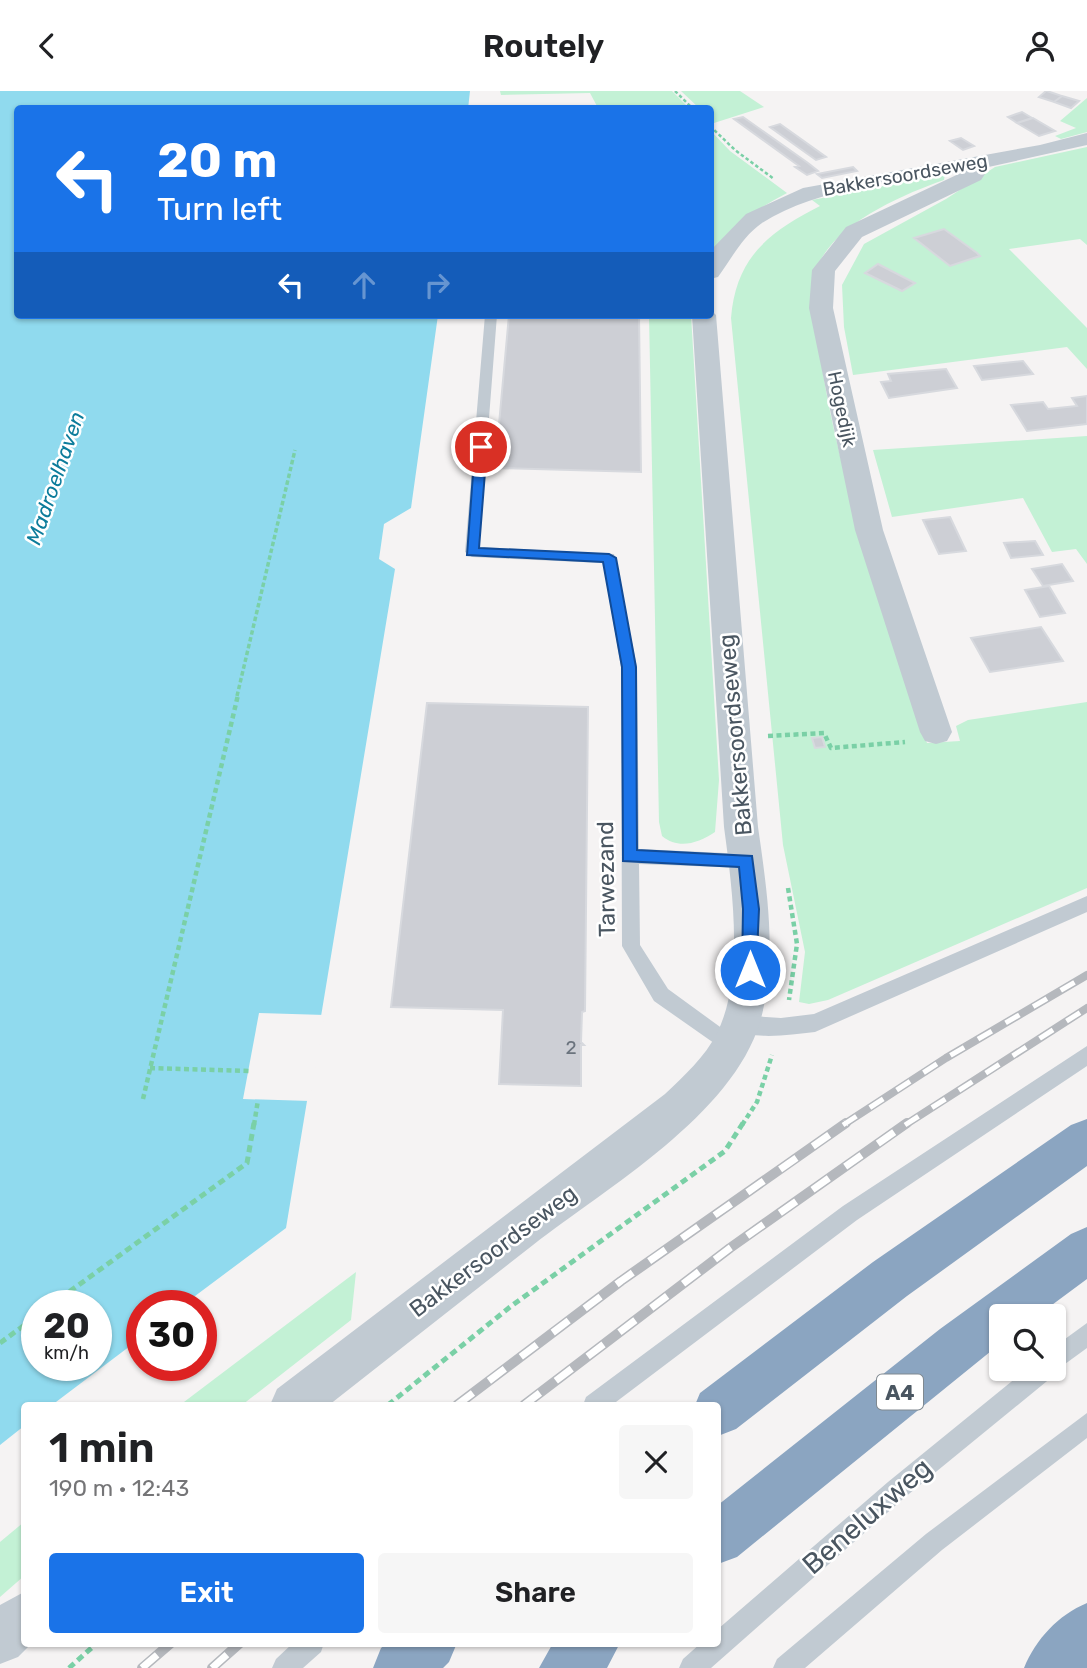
<!DOCTYPE html>
<html lang="en">
<head>
<meta charset="utf-8">
<style>
  :root { --surface:#fff; --page:#f6f6f6; --text:#202124; --muted:#757577; --accent:#1a73e8 }
  body { margin:0; font-family:Rubik,sans-serif; background:var(--page); color:var(--text); height:100vh; display:flex; flex-direction:column; font-size:26px; white-space:nowrap }
  * { box-sizing:border-box; margin:0 }
  p { font-size:23px; color:var(--muted) }
  .icon { flex:none; width:38px; height:38px; fill:none; stroke:currentColor; stroke-width:2; stroke-linecap:round; stroke-linejoin:round }
  .map { position:relative; flex:1; overflow:hidden }
  .details { position:absolute; left:21px; top:1311px; width:700px; height:245px; display:flex; flex-direction:column; background:var(--surface); border-radius:7px; box-shadow:0 2px 5px #0004 }
  .details>* { flex:none }
  .hud { position:absolute; left:14px; top:14px; width:700px; height:214px; border-radius:7px; box-shadow:0 2px 5px #0004; background:#1a73e8; color:#fff; overflow:hidden }
  .buttons { position:absolute; left:989px; top:1213px; display:grid; gap:14px }
  .buttons a { display:grid; place-items:center; width:77px; height:77px; border-radius:7px; background:var(--surface); box-shadow:0 2px 5px #0004; font-size:35px }
  .speed { position:absolute; left:21px; top:1199px; display:flex; gap:14px; font-size:35px; font-weight:700; text-align:center }
  .speed>* { display:grid; place-content:center; width:91px; height:91px; border-radius:50%; background:var(--surface); box-shadow:0 2px 5px #0004; line-height:1 }
  .speed small { font-size:18px; font-weight:400 }
  .speed .limit { border:10px solid #d22; background:#fff; color:#111 }
  .pin { position:absolute; display:grid; place-items:center; width:60px; height:60px; color:#fff; margin:-30px; border:4px solid #fff; border-radius:50%; box-shadow:0 2px 7px #0007 }
  .me { position:absolute; width:77px; margin:-38px; rotate:0deg; stroke-linejoin:round; filter:drop-shadow(0 0 5px #0008) }
  .turn { display:flex; align-items:center; gap:24px; height:147px; padding:0 28px; font-size:32px }
  .turn .icon { width:91px; height:91px; stroke-width:2.5 }
  .turn b { display:block; font-size:49px; line-height:60px }
  .lanes { display:flex; align-items:center; height:66px; padding:0 28px; background:#0003; justify-content:center; gap:35px; direction:ltr }
  .lanes .off { opacity:.35 }
  .round { display:grid; place-items:center; flex:none; width:74px; height:74px; border-radius:7px; background:var(--page) }
  .overview { display:flex; align-items:center; justify-content:space-between; height:119px; padding:0 28px }
  h1 { font-size:42px; font-weight:600; line-height:52px }
  .action { display:flex; gap:14px; margin-top:auto; padding:14px 28px }
  .action a { flex:1; height:80px; border-radius:7px; background:var(--accent); color:#fff; font-size:28px; font-weight:600; line-height:80px; text-align:center }
  .action a+a { background:var(--page); color:var(--text) }
  header { display:flex; justify-content:space-between; align-items:center; height:91px; padding:0 28px; background:var(--surface); font-size:32px; font-weight:600 }
  .map>svg:first-child { display:block }
  .green { fill:#c3f1d5 }
  .water { fill:#90daee; fill-rule:evenodd }
  .pier { fill:#f5f3f3 }
  .building { fill:#cdcfd5; stroke:#d7d9de; stroke-width:2 }
  .lines { fill:none; stroke-linecap:round; stroke-linejoin:round }
  .path-far3 { stroke:#7ad0a6; stroke-width:2.5; stroke-dasharray:3.5 2.5; stroke-linecap:butt }
  .path-far2 { stroke:#7ad0a6; stroke-width:3.5; stroke-dasharray:4.5 2.5; stroke-linecap:butt }
  .path-far1 { stroke:#7ad0a6; stroke-width:4.5; stroke-dasharray:5 3.5; stroke-linecap:butt }
  .path { stroke:#7ad0a6; stroke-width:5; stroke-dasharray:7 4.5; stroke-linecap:butt }
  .lane { fill:#c1cad2; fill-rule:evenodd }
  .street { fill:#c1cad2; fill-rule:evenodd }
  .highway { fill:#8ba5c1; fill-rule:evenodd }
  .rail-far1-casing { stroke:#b5b8bd; stroke-width:8 }
  .rail-casing { stroke:#b5b8bd; stroke-width:10 }
  .rail-far1 { stroke:#fff; stroke-width:5; stroke-dasharray:16; stroke-linecap:butt }
  .rail { stroke:#fff; stroke-width:7; stroke-dasharray:20; stroke-linecap:butt }
  .route { fill:#1a73e8; stroke:#114b97; stroke-width:2 }
  .labels { text-anchor:middle; dominant-baseline:central; stroke-width:5; stroke-linejoin:round; paint-order:stroke }
  .far-street-label { font-size:19px; fill:#4a5661; stroke:#fff }
  .number-label { font-size:19px; fill:#6b747e }
  .far-water-label { font-size:21px; font-style:italic; fill:#0c7c9b; stroke:#fff }
  .shield { fill:#fff; stroke:#808990; stroke-width:2 }
  .shield-label { font-size:21px; font-weight:bold; fill:#4a5661 }
  .street-label { font-size:23px; fill:#4a5661; stroke:#fff }
  .near-street-label { font-size:28px; fill:#4a5661; stroke:#fff }
</style>
</head>
<body>
<header><svg class="icon" aria-label="back" viewBox="0 0 24 24"><path d="M15 5l-7 7 7 7"/></svg>Routely<svg class="icon" aria-label="person" viewBox="0 0 24 24"><circle cx="12" cy="8" r="4"/><path d="M4 21q1-7 8-7t8 7"/></svg></header>
<div class="map">
<svg width="1087" height="1577" viewBox="0 0 1087 1577">
  <rect width="100%" height="100%" fill="#f5f3f3"/>
  <path class="green" d="M 500,0 L 672,0 L 689,17 L 598,17 L 590,2 L 501,4 Z
    M 681,0 L 740,0 L 764,16 L 714,32 L 710,18 L 699,17 Z
    M 1087,7 L 1087,41 L 1061,48 L 1055,45 L 1076,37 L 1060,30 Z
    M 711,40 L 730,60 L 787,102 C 756,119 730,134 711,163 Z
    M 1087,56 L 1087,154 L 1080,148 L 1009,158 L 1087,237 L 1087,278 L 1067,256 L 853,284 L 844,236 L 842,194 L 864,153 L 946,108 L 995,76 Z
    M 945,83 L 944,89 C 901,104 827,136 815,183 C 809,208 817,238 820,263 C 839,395 888,524 927,652 L 960,650 L 956,635 L 968,629 L 1087,611 L 1087,797 L 828,909 L 809,913 L 799,911 L 805,861 L 783,754 L 731,227 C 736,166 769,141 820,115 L 812,109 Z
    M 649,224 L 691,224 L 719,689 L 715,741 C 698,752 679,759 662,745 L 659,731 Z
    M 1087,345 L 1087,473 L 1076,458 L 1052,461 L 1023,407 L 892,426 L 873,359 Z
    M 356,1181 L 351,1229 L 242,1314 L 180,1314 Z
    M 24,1431 L 24,1485 L 0,1506 L 0,1451 Z"/>
  <path class="water" d="M 0,0 L 470,0 L 468,18 L 18,18 L 18,224 L 438,224 L 411,417 L 384,433 L 379,468 L 395,478 L 286,1137 L 183,1214 L 142,1214 L 142,1246 L 52,1314 L 24,1314 L 24,1335 L 0,1354 ZM 37,1214 L 96,1214 L 96,1274 L 37,1274 Z"/>
  <path class="pier" d="M 259,922 L 325,924 L 310,1010 L 243,1008 Z"/>
  <path class="building" d="M 1046,0 L 1047,0 L 1062,5 L 1054,11 L 1039,6 Z
    M 1062,5 L 1079,10 L 1071,17 L 1054,11 Z
    M 1022,21 L 1032,27 L 1017,32 L 1008,26 Z
    M 743,26 L 808,72 L 818,80 L 807,84 L 795,76 L 799,75 L 734,28 Z
    M 1033,27 L 1055,40 L 1039,45 L 1017,32 Z
    M 780,33 L 826,66 L 816,69 L 770,36 Z
    M 961,47 L 974,55 L 963,59 L 950,50 Z
    M 853,76 L 857,80 L 822,87 L 817,83 Z
    M 944,138 L 977,162 L 980,165 L 950,175 L 914,147 Z
    M 878,173 L 915,192 L 902,200 L 865,182 Z
    M 509,224 L 639,224 L 641,381 L 495,377 Z
    M 1023,270 L 1033,283 L 982,289 L 974,275 Z
    M 946,278 L 957,297 L 889,307 L 881,291 L 891,290 L 888,283 Z
    M 1087,305 L 1087,333 L 1027,340 L 1011,314 L 1043,311 L 1048,318 L 1077,315 L 1072,307 Z
    M 950,426 L 966,460 L 939,463 L 923,429 Z
    M 1035,450 L 1043,464 L 1011,467 L 1004,452 Z
    M 1062,473 L 1073,490 L 1043,495 L 1032,478 Z
    M 1049,495 L 1065,522 L 1040,526 L 1025,499 Z
    M 1041,536 L 1063,570 L 990,581 L 971,547 Z
    M 427,612 L 588,616 L 585,920 L 582,921 L 581,951 L 584,954 L 581,954 L 581,995 L 499,993 L 503,919 L 391,916 Z
    M 822,646 L 825,656 L 815,657 L 812,647 Z"/>
  <g class="lines">
    <path class="path-far3" d="M 675,0 L 693,18
      M 710,35 L 735,59 L 774,88"/>
    <path class="path-far2" d="M 237,605 L 295,359"/>
    <path class="path-far1" d="M 768,645 L 824,642 L 831,657 L 905,651
      M 788,797 L 797,853 L 789,909
      M 150,977 L 249,980
      M 143,1008 L 238,604
      M 254,1034 L 258,1009
      M 742,1034 L 757,1011 L 772,964"/>
    <path class="path" d="M 51,1214 L 247,1072 L 254,1032
      M 0,1252 L 37,1225
      M 388,1314 L 510,1216 L 725,1060 L 743,1032
      M 69,1577 L 97,1552"/>
    <path class="lane" d="M 485,224 L 497,224 L 479,456 L 614,463 L 637,576 L 639,758 L 746,763 L 752,765 L 755,770 L 752,775 L 746,777 L 639,773 L 640,854 L 668,898 L 738,949 L 741,955 L 738,961 L 731,964 L 654,910 L 622,855 L 621,576 L 603,472 L 472,466 L 465,461 Z
      M 1087,805 L 1087,821 L 815,941 C 789,944 757,949 732,939 L 730,933 L 732,927 L 739,924 L 781,927 L 814,923 Z
      M 1087,955 L 1087,975 L 857,1129 L 612,1314 L 583,1314 L 586,1306 L 843,1115 Z
      M 1087,1232 L 1087,1257 L 1054,1281 L 1052,1286 L 904,1407 L 711,1577 L 679,1577 L 683,1568 L 701,1552 L 718,1552 L 718,1538 L 888,1391 L 1027,1278 L 1054,1278 L 1054,1256 Z
      M 1087,1322 L 1087,1347 L 942,1459 L 805,1577 L 773,1577 L 777,1568 L 926,1443 Z
      M 293,1552 L 324,1552 L 321,1561 L 303,1577 L 272,1577 L 276,1568 Z"/>
    <path class="street" d="M 1087,42 L 1087,54 L 984,77 L 987,80 L 981,89 L 862,146 L 835,180 L 833,217 L 883,439 L 952,641 L 947,650 L 936,653 L 925,650 L 920,641 L 855,439 L 809,217 L 812,179 L 846,136 L 965,80 C 899,92 820,95 762,132 C 742,146 732,167 718,186 L 710,188 L 710,160 L 746,123 L 803,97 L 1040,54 Z
      M 710,218 L 716,224 L 758,736 C 767,799 778,868 760,931 C 732,1024 608,1096 533,1154 C 465,1207 397,1261 329,1314 L 270,1314 L 277,1298 L 665,1003 C 684,985 705,966 717,942 C 745,886 732,796 724,736 L 692,224 L 710,224 Z
      M 24,1501 L 24,1552 L 32,1552 L 18,1566 L 0,1573 L 0,1514 Z"/>
    <path class="highway" d="M 1087,1028 L 1087,1075 L 907,1205 L 736,1338 L 718,1345 L 718,1314 L 695,1314 L 700,1302 L 873,1171 L 1071,1034 Z
      M 1087,1136 L 1087,1188 L 1037,1225 L 1001,1225 L 1001,1252 L 737,1466 L 718,1473 L 718,1414 L 940,1238 L 1071,1143 Z
      M 1087,1512 L 1087,1577 L 1024,1577 C 1036,1548 1058,1524 1087,1512 Z
      M 387,1552 L 457,1552 L 449,1571 L 443,1577 L 373,1577 L 381,1557 Z
      M 553,1552 L 620,1552 L 607,1577 L 539,1577 Z"/>
    <defs>
      <path id="rail-far1" d="M 843,1034 L 946,967 L 1087,884
        M 905,1034 L 1087,917"/>
      <path id="rail" d="M 457,1314 L 621,1190 L 846,1032
        M 524,1314 L 730,1157 L 907,1032
        M 142,1577 L 171,1552
        M 212,1577 L 240,1552"/>
    </defs>
    <use href="#rail-far1" class="rail-far1-casing"/>
    <use href="#rail" class="rail-casing"/>
    <use href="#rail-far1" class="rail-far1"/>
    <use href="#rail" class="rail"/>
  </g>
  <path class="route" d="M 481,353 L 487,356 L 479,457 L 609,463 L 616,467 L 636,576 L 637,759 L 752,765 L 759,818 L 756,884 L 744,884 L 742,879 L 743,818 L 739,776 L 623,770 L 622,576 L 603,471 L 467,464 L 475,356 Z"/>
  <g class="labels">
    <g class="far-street-label">
      <text transform="translate(905 84) rotate(-10)">Bakkersoordseweg</text>
      <text transform="translate(842 318) rotate(78)">Hogedijk</text>
    </g>
    <g class="number-label">
      <text x="571" y="956">2</text>
    </g>
    <g class="far-water-label">
      <text transform="translate(55 387) rotate(-71)">Madroelhaven</text>
    </g>
    <rect class="shield" x="877" y="1283.5" width="46" height="35" rx="5"/>
    <g class="shield-label">
      <text x="900" y="1301">A4</text>
    </g>
    <g class="street-label">
      <text transform="translate(735 644) rotate(-95)">Bakkersoordseweg</text>
      <text transform="translate(606 788) rotate(-91)">Tarwezand</text>
      <text transform="translate(493 1160) rotate(-37)">Bakkersoordseweg</text>
    </g>
    <g class="near-street-label">
      <text transform="translate(867 1425) rotate(-41)">Beneluxweg</text>
    </g>
  </g>
</svg>
<div class="buttons">
<a><svg class="icon" aria-label="search" viewBox="0 0 24 24"><circle cx="10" cy="10" r="6"/><path d="M15 15l6 6"/></svg></a>
</div>
<div class="speed"><div>20<small>km/h</small></div><div class="limit">30</div></div>
<div class="pin" style="left:481px;top:356px;background:#d93025"><svg class="icon" aria-label="arrive" viewBox="0 0 24 24"><path d="M6 21V4h12l-3 4 3 4H6"/></svg></div>
<svg class="me" style="left:750px;top:879px" viewBox="-20 -20 40 40"><circle r="17" fill="#1a73e8" stroke="#fff" stroke-width="3"/><path d="M0-11L8 9 0 5-8 9z" fill="#fff"/></svg>
<div class="hud">
<div class="turn"><svg class="icon" aria-label="left" viewBox="0 0 24 24"><path d="M17 20v-9H6M10 6l-5 5 5 5"/></svg><div><b>20 m</b>Turn left</div></div>
<div class="lanes"><svg class="icon" aria-label="left" viewBox="0 0 24 24"><path d="M17 20v-9H6M10 6l-5 5 5 5"/></svg><svg class="icon off" aria-label="ahead" viewBox="0 0 24 24"><path d="M12 20V5M6 11l6-6 6 6"/></svg><svg class="icon off" aria-label="right" viewBox="0 0 24 24"><path d="M7 20v-9h11M14 6l5 5-5 5"/></svg></div>
</div>
<section class="details">
<div class="overview"><div><h1>1 min</h1><p>190 m · 12:43</p></div><a class="round"><svg class="icon" aria-label="close" viewBox="0 0 24 24"><path d="M6 6l12 12M18 6L6 18"/></svg></a></div>
<div class="action"><a>Exit</a><a>Share</a></div>
</section>
</div>
</body>
</html>
